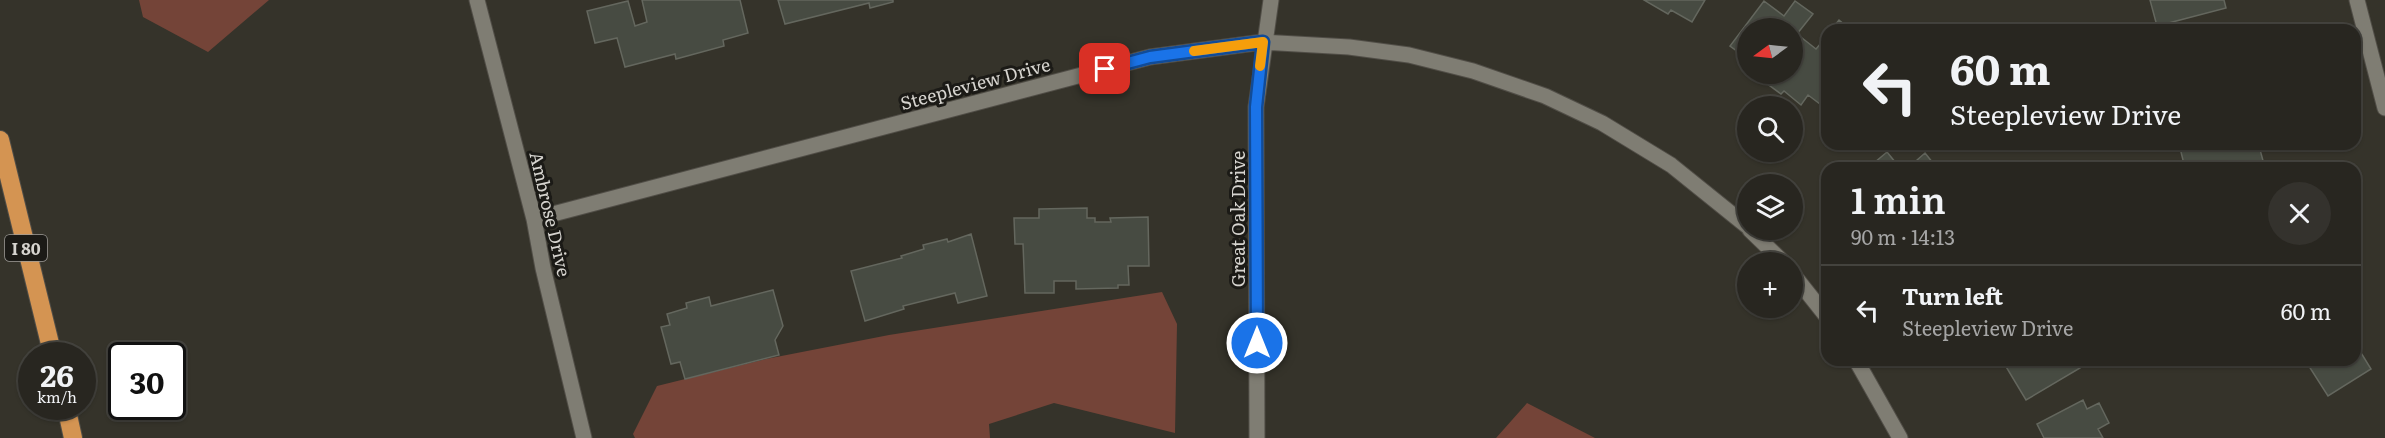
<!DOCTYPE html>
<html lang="en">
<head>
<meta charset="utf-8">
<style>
  :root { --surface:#282620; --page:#34322d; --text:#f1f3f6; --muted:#a5a5a5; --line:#44433e }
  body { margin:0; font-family:Literata,serif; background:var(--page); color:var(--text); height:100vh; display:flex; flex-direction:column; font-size:22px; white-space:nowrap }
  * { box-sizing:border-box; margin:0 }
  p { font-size:20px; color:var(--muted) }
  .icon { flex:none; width:33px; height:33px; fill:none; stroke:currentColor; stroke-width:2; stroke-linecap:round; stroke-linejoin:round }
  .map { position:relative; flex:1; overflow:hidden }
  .panel { position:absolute; left:1821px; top:162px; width:540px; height:204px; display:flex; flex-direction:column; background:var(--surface); border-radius:18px; box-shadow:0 2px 4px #0004,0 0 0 2px var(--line) }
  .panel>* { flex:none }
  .hud { position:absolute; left:1821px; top:24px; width:540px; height:126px; border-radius:18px; box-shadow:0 2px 4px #0004,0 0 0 2px var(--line); background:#282620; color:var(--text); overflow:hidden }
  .needle { width:39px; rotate:255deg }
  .controls { position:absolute; left:1737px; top:18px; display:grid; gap:12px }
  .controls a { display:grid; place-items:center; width:66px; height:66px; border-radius:50%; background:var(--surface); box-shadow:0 2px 4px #0004,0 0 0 2px var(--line); font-size:30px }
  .speed { position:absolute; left:18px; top:342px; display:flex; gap:12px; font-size:30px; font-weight:700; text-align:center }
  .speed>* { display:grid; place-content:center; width:78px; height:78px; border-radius:50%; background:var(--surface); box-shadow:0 2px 4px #0004,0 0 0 2px var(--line); line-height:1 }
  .speed small { font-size:15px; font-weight:400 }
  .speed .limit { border:3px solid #111; border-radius:9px; background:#fff; color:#111 }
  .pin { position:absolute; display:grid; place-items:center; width:51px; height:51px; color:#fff; margin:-26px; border-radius:12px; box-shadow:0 3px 9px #0006 }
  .me { position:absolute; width:66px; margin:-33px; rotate:0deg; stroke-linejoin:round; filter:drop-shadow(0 0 4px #0008) }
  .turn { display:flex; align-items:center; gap:21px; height:126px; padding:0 30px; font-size:27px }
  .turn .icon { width:78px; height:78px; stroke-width:2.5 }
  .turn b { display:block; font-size:42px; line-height:51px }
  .round { display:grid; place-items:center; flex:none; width:63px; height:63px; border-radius:32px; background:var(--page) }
  .headline { display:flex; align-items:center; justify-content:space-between; height:102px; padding:0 30px }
  h1 { font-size:36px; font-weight:600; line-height:45px }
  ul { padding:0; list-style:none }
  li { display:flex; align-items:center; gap:18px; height:90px; padding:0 30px; border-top:2px solid var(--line) }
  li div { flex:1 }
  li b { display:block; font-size:22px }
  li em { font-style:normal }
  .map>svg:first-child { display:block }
  .green { fill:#744438 }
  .building { fill:#474b42; stroke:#64675e; stroke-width:1.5 }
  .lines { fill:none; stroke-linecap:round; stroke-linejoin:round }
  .minor-casing { stroke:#514e47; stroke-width:17 }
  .highway-casing { stroke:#514e47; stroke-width:20 }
  .minor { stroke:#7f7d73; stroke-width:15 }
  .highway { stroke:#d49452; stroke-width:18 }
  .route-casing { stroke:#114b97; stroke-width:15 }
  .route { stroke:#1a73e8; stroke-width:10 }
  .slow { stroke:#f59e0b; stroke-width:10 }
  .labels { text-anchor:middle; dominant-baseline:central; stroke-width:6; stroke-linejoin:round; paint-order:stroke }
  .shield { fill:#1b1a16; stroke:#9e9c98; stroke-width:1.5 }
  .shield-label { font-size:16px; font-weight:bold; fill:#d6d4cf }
  .street-label { font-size:18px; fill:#d6d4cf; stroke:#1b1a16 }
</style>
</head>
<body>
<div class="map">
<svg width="2385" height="438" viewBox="0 0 2385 438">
  <rect width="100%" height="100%" fill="#35332a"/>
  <path class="green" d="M 139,0 L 269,0 L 208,52 L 143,17 Z
    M 1162,292 L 1177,324 L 1175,433 L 1054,403 L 989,424 L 990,438 L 635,438 L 633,434 L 657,386 L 766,359 L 889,335 Z
    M 1527,403 L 1595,438 L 1496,438 Z"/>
  <path class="building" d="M 642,0 L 740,0 L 748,33 L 723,40 L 724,46 L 676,59 L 675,54 L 625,67 L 617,38 L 595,43 L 587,11 L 628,1 L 635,26 L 647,22 Z
    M 778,0 L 893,0 L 893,2 L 870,8 L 869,3 L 785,24 Z
    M 1644,0 L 1705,0 L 1692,22 L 1671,10 L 1668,14 Z
    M 2150,0 L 2224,0 L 2226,8 L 2157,26 Z
    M 1764,1 L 1784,16 L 1795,1 L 1813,14 L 1797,34 L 1816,49 L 1827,36 L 1827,95 L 1820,104 L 1808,95 L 1801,105 L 1784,91 L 1781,94 L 1762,80 L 1764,76 L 1761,74 L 1792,74 L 1792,28 L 1748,28 L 1748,59 L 1730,46 Z
    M 1839,20 L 1851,30 L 1831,30 Z
    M 2179,144 L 2253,144 L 2254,148 L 2259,146 L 2265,168 L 2185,168 Z
    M 1887,152 L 1900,168 L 1868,168 Z
    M 1925,153 L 1937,168 L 1908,168 Z
    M 1087,208 L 1087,218 L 1095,218 L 1095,222 L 1111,222 L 1110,218 L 1148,217 L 1149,266 L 1128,266 L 1129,285 L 1118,285 L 1118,288 L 1076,289 L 1076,281 L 1054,281 L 1054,293 L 1025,293 L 1023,244 L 1015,244 L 1014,218 L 1039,218 L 1039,209 Z
    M 971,234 L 987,296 L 958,303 L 955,293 L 903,306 L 904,309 L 865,321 L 851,271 L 902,258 L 901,256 L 924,249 L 923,245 L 947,239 L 948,242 Z
    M 773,290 L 783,326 L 775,340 L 779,355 L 685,379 L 680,362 L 671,364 L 661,327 L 670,325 L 667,314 L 687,308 L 686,303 L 709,297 L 711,306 Z
    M 2355,343 L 2371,369 L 2328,396 L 2305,360 L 2355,360 Z
    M 2002,360 L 2075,360 L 2080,368 L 2026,400 Z
    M 2083,400 L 2087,409 L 2099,403 L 2109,423 L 2098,429 L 2103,438 L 2044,438 L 2037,424 Z"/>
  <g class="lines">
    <defs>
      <path id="minor" d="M 477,0 L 534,219 L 543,268 L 584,438
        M 2357,0 L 2385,108
        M 534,219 L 1150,57 L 1263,42 L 1349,47 L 1409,55 L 1473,71 L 1545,96 L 1602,123 L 1671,165 L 1748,227
        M 1750,230 L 1783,262
        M 1792,273 L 1827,317
        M 1856,360 L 1900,438
        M 1257,438 L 1256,107 L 1271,0"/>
      <path id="highway" d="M 0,140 L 53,356
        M 66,406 L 73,438"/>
    </defs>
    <use href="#minor" class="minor-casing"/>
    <use href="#highway" class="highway-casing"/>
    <use href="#minor" class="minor"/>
    <use href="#highway" class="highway"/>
  </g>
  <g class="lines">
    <defs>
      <path id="route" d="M 1105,69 L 1150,57 L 1263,42 L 1256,107 L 1257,343"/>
    </defs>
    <use href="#route" class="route-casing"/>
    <use href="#route" class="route"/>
    <path class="slow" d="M 1194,51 L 1263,42 L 1260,66"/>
  </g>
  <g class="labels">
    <rect class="shield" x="5" y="235" width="42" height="26" rx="4.5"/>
    <g class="shield-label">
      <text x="26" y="248">I 80</text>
    </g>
    <g class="street-label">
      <text transform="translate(975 83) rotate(-15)">Steepleview Drive</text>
      <text transform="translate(551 214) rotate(77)">Ambrose Drive</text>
      <text transform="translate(1237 219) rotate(-90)">Great Oak Drive</text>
    </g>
  </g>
</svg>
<div class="controls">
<a><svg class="needle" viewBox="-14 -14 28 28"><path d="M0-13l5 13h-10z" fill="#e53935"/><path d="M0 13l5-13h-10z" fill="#a5a5a5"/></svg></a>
<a><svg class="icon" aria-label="search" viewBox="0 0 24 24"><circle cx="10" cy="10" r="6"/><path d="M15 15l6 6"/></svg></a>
<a><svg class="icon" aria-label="layers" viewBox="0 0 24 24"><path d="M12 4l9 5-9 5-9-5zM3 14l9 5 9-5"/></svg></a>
<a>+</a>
</div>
<div class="speed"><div>26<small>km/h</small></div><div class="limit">30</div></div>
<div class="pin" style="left:1105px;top:69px;background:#d93025"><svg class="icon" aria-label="arrive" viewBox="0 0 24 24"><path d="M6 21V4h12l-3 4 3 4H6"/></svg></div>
<svg class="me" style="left:1257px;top:343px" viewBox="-20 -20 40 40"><circle r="17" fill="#1a73e8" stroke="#fff" stroke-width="3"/><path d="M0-11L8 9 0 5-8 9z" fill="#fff"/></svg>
<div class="hud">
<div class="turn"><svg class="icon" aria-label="left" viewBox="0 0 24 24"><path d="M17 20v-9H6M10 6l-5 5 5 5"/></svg><div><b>60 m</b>Steepleview Drive</div></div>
</div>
<section class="panel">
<div class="headline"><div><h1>1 min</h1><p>90 m · 14:13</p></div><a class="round"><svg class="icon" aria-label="close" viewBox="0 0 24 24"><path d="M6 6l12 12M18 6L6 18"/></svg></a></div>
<ul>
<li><svg class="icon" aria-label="left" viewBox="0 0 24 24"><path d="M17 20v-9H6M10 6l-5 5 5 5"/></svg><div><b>Turn left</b><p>Steepleview Drive</p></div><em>60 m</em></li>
</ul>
</section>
</div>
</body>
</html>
